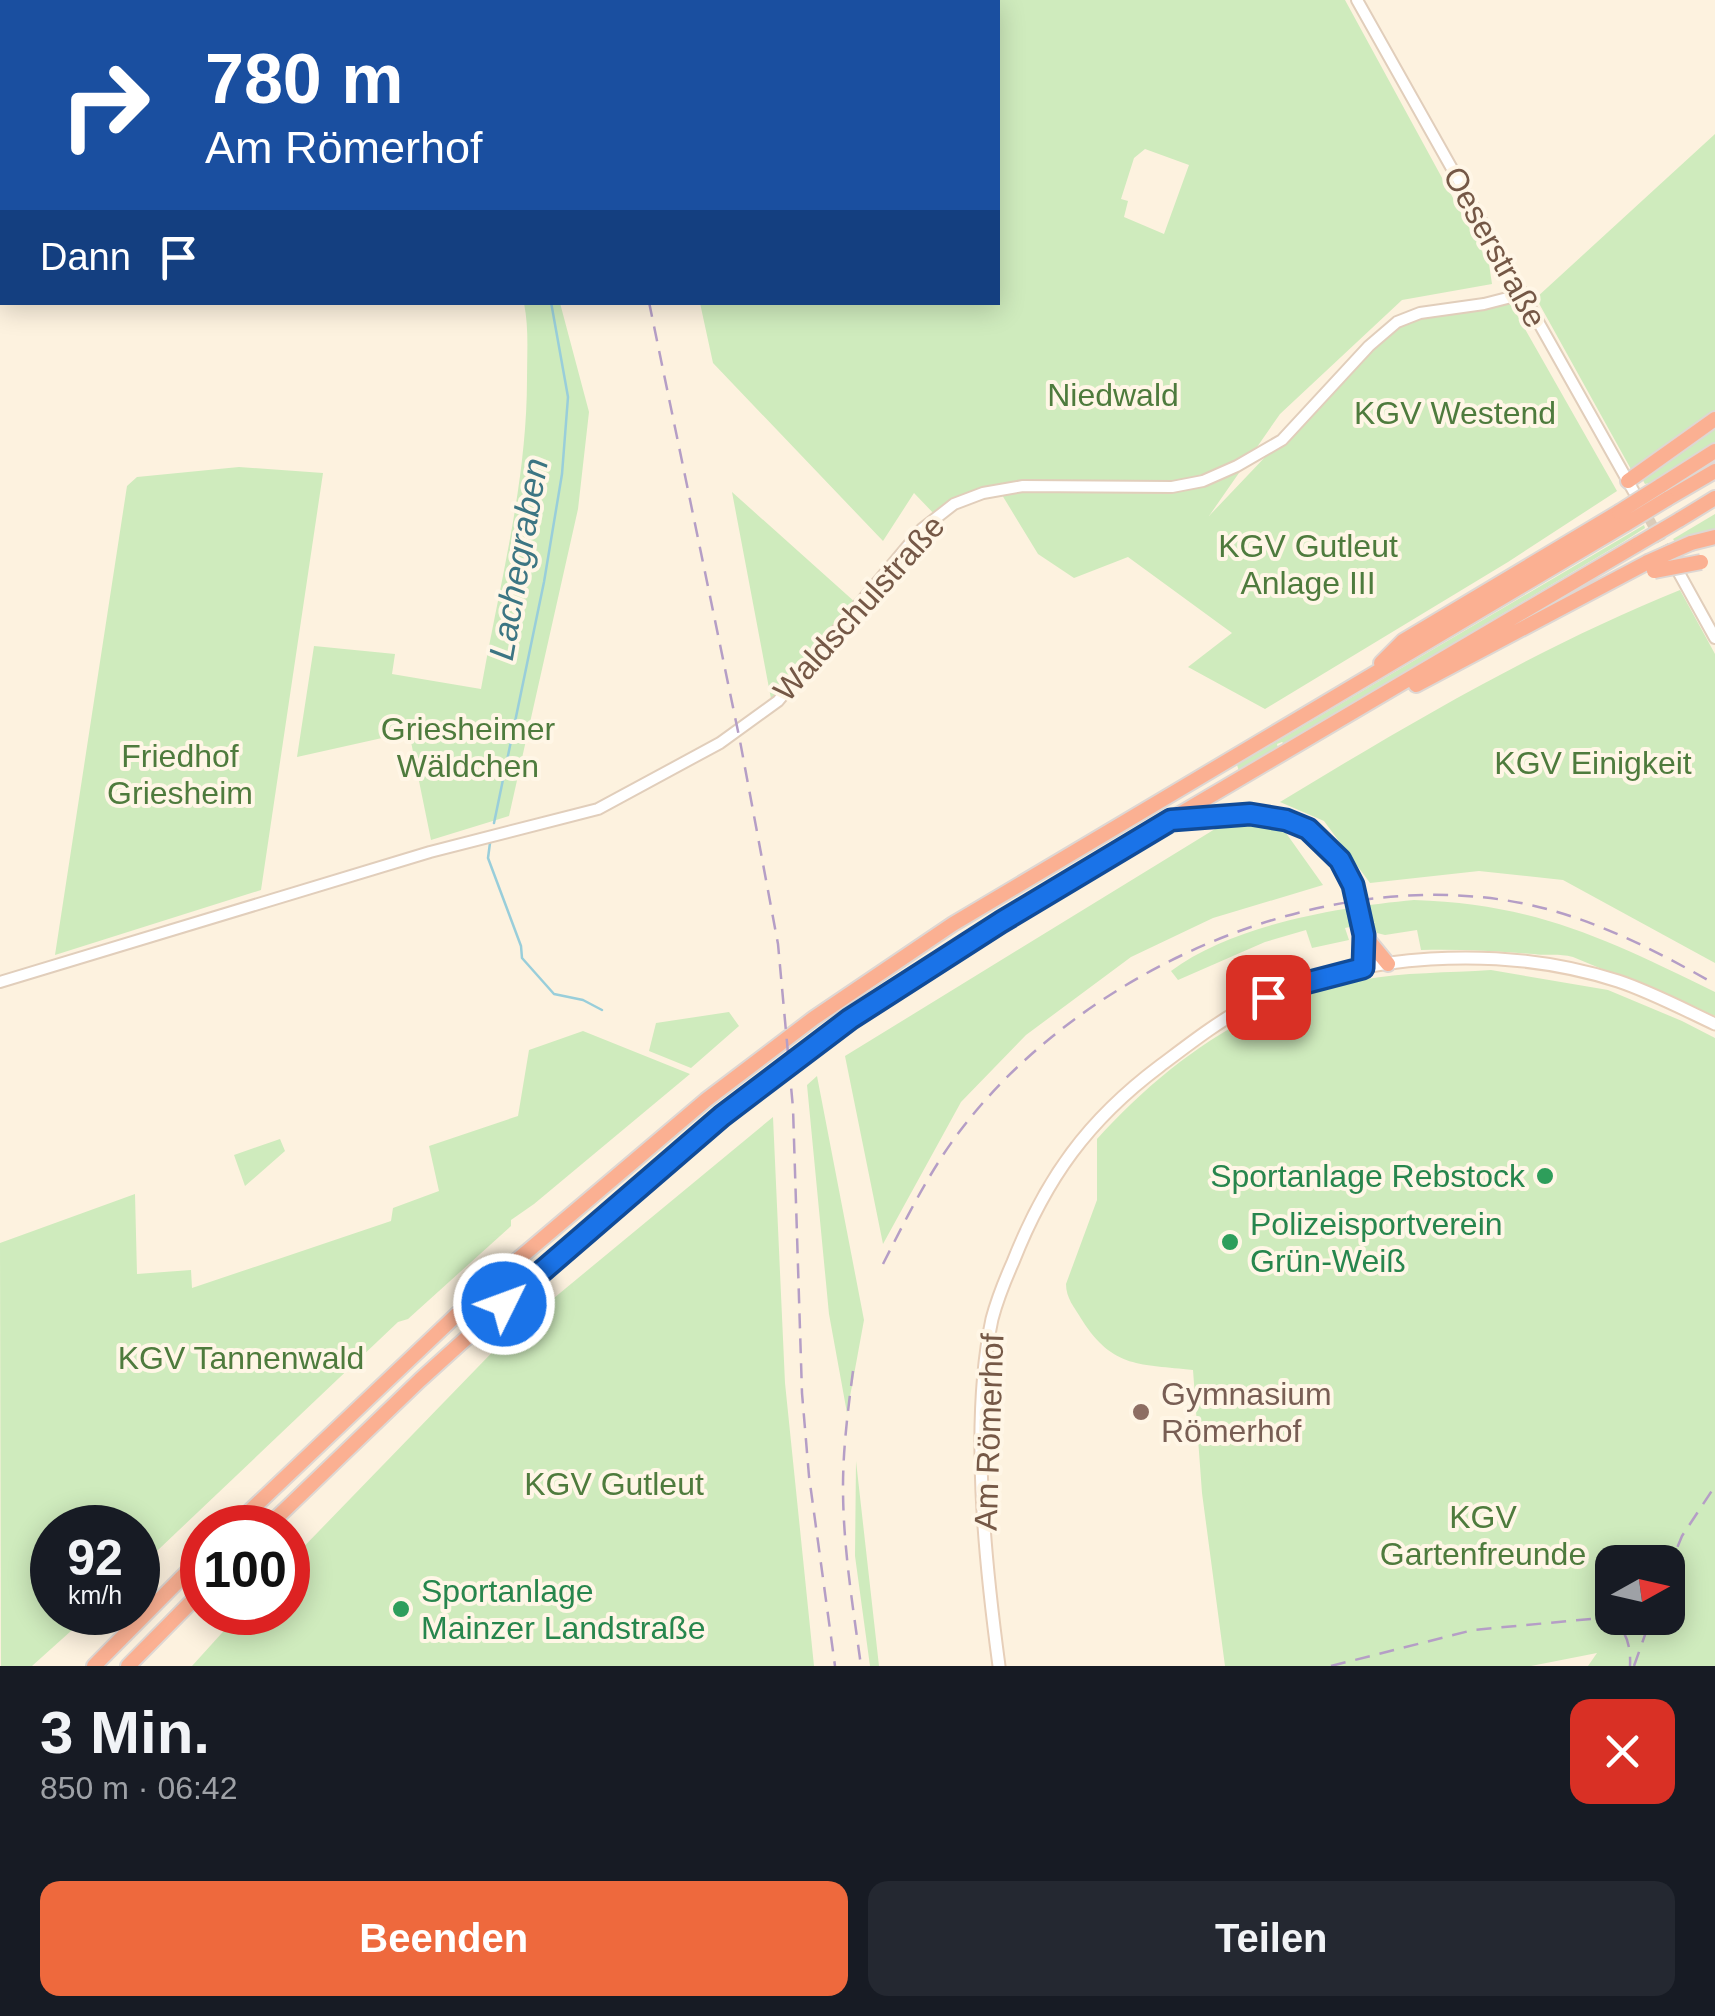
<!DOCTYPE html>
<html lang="de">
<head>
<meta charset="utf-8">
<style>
  :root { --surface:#171b24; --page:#242831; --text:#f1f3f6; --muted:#9ea1a6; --accent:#ee693d }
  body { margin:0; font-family:Helvetica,sans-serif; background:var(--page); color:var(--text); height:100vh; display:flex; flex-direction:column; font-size:38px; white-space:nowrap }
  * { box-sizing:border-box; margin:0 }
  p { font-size:32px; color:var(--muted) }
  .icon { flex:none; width:55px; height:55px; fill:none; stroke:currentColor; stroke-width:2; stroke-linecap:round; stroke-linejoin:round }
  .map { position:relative; height:1666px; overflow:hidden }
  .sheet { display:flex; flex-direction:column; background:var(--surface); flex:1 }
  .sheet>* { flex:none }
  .hud { position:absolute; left:0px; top:0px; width:1000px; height:305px; box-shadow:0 5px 25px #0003; background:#1a4fa0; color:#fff; overflow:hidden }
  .needle { width:65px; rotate:82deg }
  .buttons { position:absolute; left:1595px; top:1545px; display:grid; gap:20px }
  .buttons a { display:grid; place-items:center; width:90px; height:90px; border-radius:20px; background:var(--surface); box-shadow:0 5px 25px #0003; font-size:50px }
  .speed { position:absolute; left:30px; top:1505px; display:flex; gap:20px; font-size:50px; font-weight:700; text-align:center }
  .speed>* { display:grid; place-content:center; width:130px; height:130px; border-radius:50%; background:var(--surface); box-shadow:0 5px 25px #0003; line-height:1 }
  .speed small { font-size:25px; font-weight:400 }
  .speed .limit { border:15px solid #d22; background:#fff; color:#111 }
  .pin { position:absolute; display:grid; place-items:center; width:85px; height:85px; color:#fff; margin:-42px; border-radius:20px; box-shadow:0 5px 15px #0006 }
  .me { position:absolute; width:110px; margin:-55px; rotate:48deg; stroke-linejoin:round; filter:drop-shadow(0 0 8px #0008) }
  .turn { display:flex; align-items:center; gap:35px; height:210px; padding:0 40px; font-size:45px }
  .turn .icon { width:130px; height:130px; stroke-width:2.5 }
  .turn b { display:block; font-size:70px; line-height:85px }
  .then { display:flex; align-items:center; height:95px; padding:0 40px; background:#0003; gap:20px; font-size:38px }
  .round { display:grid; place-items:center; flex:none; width:105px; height:105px; border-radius:20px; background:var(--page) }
  .head { display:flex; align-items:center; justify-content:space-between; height:170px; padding:0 40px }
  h1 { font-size:60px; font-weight:700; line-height:75px }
  .primary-button { display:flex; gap:20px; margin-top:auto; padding:20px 40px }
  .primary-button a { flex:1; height:115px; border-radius:20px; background:var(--accent); color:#fff; font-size:40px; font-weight:700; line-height:115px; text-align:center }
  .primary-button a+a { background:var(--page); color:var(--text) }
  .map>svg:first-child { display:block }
  .green { fill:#cfebbd; fill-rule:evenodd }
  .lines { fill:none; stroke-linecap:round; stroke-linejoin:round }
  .stream { stroke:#99ceda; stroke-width:2.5 }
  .tertiary-tunnel { stroke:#dbccb9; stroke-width:10; stroke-dasharray:10 5; stroke-linecap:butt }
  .tertiary-casing { stroke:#e1cebb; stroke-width:14 }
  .secondary-casing { stroke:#e7cfb9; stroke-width:15 }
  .motorway-casing { stroke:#ded7d3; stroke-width:18 }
  .tertiary { stroke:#fff; stroke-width:10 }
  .secondary { stroke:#fff; stroke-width:11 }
  .motorway { stroke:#fbb092; stroke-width:14 }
  .rail { stroke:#b59ec6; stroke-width:2.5; stroke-dasharray:15 10; stroke-linecap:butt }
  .motorway-bridge-casing { stroke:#ded7d3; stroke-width:18; stroke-linecap:butt }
  .motorway-bridge { stroke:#fbb092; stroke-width:14 }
  .route-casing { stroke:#114b97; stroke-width:25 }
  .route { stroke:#1a73e8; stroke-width:18 }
  .leisure-dot { fill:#2e9e5b; stroke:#fff6e6; stroke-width:4 }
  .education-dot { fill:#8d6e63; stroke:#fff6e6; stroke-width:4 }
  .labels { text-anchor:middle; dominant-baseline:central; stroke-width:8; stroke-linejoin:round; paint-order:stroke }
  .street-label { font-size:32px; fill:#755846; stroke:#fff6e6 }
  .park-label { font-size:32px; fill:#4e7b3d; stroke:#fff6e6 }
  .leisure-label { font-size:32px; fill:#27864d; stroke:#fff6e6; text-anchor:start }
  .education-label { font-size:32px; fill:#785e54; stroke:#fff6e6; text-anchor:start }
  .water-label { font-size:35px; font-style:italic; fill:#3c7583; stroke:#fff6e6 }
</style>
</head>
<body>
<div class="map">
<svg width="1715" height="1666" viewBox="0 0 1715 1666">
  <rect width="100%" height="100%" fill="#fdf2df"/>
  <path class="green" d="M 629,0 L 1345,0 L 1489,264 L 1492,284 L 1402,300 L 1280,414 L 1209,516 L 1288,433 L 1319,410 L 1370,339 L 1404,317 L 1508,299 L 1617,491 L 1508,562 L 1265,709 L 1188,667 L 1232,633 L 1128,557 L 1074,578 L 1038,554 L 999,490 L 938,518 L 914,493 L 883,541 L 713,363 L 700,303 L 998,302 L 998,2 ZM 1145,149 L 1189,165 L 1164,234 L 1124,217 L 1128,201 L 1121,199 L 1134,158 Z
    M 1715,134 L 1715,413 L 1632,471 L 1536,298 Z
    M 524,303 L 560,303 L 589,412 L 578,509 L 509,816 L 431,840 L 409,732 L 297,757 L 314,646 L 395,654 L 392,674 L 481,689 C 499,586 527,484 527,379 C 527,353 529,328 524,303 Z
    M 1715,424 L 1715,444 L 1657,481 L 1645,484 L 1641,477 Z
    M 239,467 L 323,473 L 261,890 L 55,955 L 127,486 L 137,477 Z
    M 732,492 L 856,603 L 772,704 Z
    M 1715,514 L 1715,532 L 1676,543 L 1673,539 Z
    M 1644,525 L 1645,528 L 1623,542 L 1284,744 L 1282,742 L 1277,744 L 1278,748 L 1239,771 L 1237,765 Z
    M 1680,590 L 1715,654 L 1715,963 L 1563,880 L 1479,871 L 1370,883 L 1324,821 L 1280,802 C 1410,723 1539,647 1680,590 Z
    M 1261,825 L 1286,833 L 1323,885 L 1213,918 L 1131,957 L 1026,1035 L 961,1102 L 883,1244 L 845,1056 L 1215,829 Z
    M 1414,900 C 1537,904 1608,940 1715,992 L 1715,1016 L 1573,957 C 1558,953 1548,956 1534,954 C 1496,951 1459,949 1421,950 L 1417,930 L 1385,935 L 1377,933 L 1373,924 L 1375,922 L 1345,928 L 1349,940 L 1312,948 L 1306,930 L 1265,942 L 1178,980 L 1171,971 C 1232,925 1339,907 1414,900 Z
    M 1491,970 L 1608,990 L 1682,1021 L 1715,1038 L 1715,1666 L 1588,1666 L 1597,1653 L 1531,1666 L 1225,1666 L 1202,1493 L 1193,1370 C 1141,1364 1113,1369 1082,1320 C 1074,1307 1066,1298 1066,1284 L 1097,1200 L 1097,1139 C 1168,1061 1255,998 1361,980 C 1403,972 1449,973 1491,970 ZM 1612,1562 L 1668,1562 L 1668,1618 L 1612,1618 Z
    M 729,1012 L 739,1026 L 691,1068 L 649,1051 L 656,1023 Z
    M 583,1031 L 690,1074 L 534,1204 L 511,1220 L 511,1226 L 408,1319 L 398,1322 L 138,1569 L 138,1528 L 52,1528 L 52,1612 L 91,1613 L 32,1666 L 1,1666 L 0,1243 L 135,1194 L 137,1274 L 191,1270 L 192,1288 L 391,1221 L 393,1208 L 439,1191 L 429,1146 L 518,1116 L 529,1050 Z
    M 817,1076 L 864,1320 L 847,1413 L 829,1314 L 807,1085 Z
    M 773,1117 L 785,1383 L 814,1666 L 192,1666 L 240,1613 L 288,1612 L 288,1563 L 508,1336 Z
    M 280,1139 L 285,1151 L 245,1186 L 234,1155 Z
    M 856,1461 L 879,1666 L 870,1666 L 855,1556 Z"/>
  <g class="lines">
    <path class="stream" d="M 494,823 L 544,582 L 562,474 L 568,397 L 551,302
      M 490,843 L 488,858 L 521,946 L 522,958 L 554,994 L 583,1000 L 602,1010"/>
    <path class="tertiary-tunnel" d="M 1642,506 L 1670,557"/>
    <defs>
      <path id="tertiary" d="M 1357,0 L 1634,492
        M 1679,573 L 1715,638
        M 0,982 L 430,852 L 598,809 L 720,743 L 778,701 L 922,529 L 954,504 L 983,493 L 1023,486 L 1172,487 L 1203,481 L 1237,466 L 1282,440 L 1369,346 L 1397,322 L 1420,313 L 1484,304 L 1523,294"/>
      <path id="secondary" d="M 999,1666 C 985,1562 970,1422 992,1319 C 997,1300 1005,1280 1013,1262 C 1046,1178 1088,1120 1160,1066 C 1188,1045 1217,1022 1248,1006 C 1357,951 1502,944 1618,981 C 1651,992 1683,1009 1715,1024"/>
      <path id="motorway" d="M 1628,481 L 1715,419
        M 1660,486 L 1715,451
        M 1667,499 L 1715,471
        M 1679,520 L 1715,498
        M 1691,543 L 1715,537
        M 1381,663 L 1403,641 L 1619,512
        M 1416,685 L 1648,562
        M 1177,819 C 1257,810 1338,809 1359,906 C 1363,926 1368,948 1363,968
        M 1365,936 L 1388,964
        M 232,1528 L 489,1284 L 706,1100 L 814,1018 L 953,924 L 1626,524
        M 266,1528 L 420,1380 L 555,1258 L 722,1116 L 850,1019 L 1117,851 L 1638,544
        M 94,1666 L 202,1557
        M 128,1666 L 202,1591"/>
    </defs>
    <use href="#tertiary" class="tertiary-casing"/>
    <use href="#secondary" class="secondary-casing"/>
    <use href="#motorway" class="motorway-casing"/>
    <use href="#tertiary" class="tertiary"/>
    <use href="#secondary" class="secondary"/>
    <use href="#motorway" class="motorway"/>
    <path class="rail" d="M 592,0 L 592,2
      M 649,302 L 740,741 L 778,944 L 793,1108 L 802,1393 L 809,1476 L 835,1666
      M 883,1264 C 907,1217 931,1168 963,1127 C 1085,969 1323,864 1521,903 C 1591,917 1653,949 1715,984
      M 853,1371 C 848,1410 843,1448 843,1487 C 843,1547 853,1607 861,1666
      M 1668,1570 L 1682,1536 L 1715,1486
      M 1606,1616 C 1626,1626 1631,1645 1630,1666
      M 1331,1666 L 1473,1630 L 1612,1617
      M 1634,1666 L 1651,1618"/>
    <defs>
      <path id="motorway-bridge" d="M 1619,512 L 1660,486
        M 1626,524 L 1667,499
        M 1638,544 L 1679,520
        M 1648,562 L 1691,543
        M 1654,571 L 1701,562"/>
    </defs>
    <use href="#motorway-bridge" class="motorway-bridge-casing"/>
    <use href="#motorway-bridge" class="motorway-bridge"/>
  </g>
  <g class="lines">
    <defs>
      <path id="route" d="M 504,1304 L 722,1116 L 850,1019 L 1001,922 L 1171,820 L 1250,814 L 1286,820 L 1308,829 L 1340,860 L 1353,885 L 1364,935 L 1363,968 L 1290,987 L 1268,997"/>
    </defs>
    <use href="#route" class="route-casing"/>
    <use href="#route" class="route"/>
  </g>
  <g class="leisure-dot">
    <circle cx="1545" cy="1176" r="10"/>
    <circle cx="1230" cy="1242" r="10"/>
    <circle cx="401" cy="1609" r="10"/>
  </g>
  <circle class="education-dot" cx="1141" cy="1412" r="10"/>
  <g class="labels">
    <g class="street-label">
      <text transform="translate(1495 247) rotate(61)">Oeserstraße</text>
      <text transform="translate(859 608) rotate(-48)">Waldschulstraße</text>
      <text transform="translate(989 1432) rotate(-88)">Am Römerhof</text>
    </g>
    <g class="park-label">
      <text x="1113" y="395">Niedwald</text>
      <text x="1455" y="413">KGV Westend</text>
      <text x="1308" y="546">KGV Gutleut<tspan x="1308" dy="37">Anlage III</tspan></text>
      <text x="468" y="729">Griesheimer<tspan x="468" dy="37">Wäldchen</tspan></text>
      <text x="180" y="756">Friedhof<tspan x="180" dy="37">Griesheim</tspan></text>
      <text x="1593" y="763">KGV Einigkeit</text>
      <text x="241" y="1358">KGV Tannenwald</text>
      <text x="614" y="1484">KGV Gutleut</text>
      <text x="1483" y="1517">KGV<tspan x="1483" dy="37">Gartenfreunde</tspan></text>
    </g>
    <g class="leisure-label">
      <text x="1525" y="1176" text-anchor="end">Sportanlage Rebstock</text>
      <text x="1250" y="1224">Polizeisportverein<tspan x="1250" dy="37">Grün-Weiß</tspan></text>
      <text x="421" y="1591">Sportanlage<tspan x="421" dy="37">Mainzer Landstraße</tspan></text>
    </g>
    <g class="education-label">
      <text x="1161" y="1394">Gymnasium<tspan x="1161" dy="37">Römerhof</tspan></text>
    </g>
    <g class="water-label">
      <text transform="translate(518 559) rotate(-80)">Lachegraben</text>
    </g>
  </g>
</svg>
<div class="buttons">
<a><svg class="needle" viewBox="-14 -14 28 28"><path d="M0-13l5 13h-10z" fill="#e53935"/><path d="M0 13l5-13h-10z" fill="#9ea1a6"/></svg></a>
</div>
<div class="speed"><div>92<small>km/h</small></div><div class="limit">100</div></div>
<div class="pin" style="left:1268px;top:997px;background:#d93025"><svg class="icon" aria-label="arrive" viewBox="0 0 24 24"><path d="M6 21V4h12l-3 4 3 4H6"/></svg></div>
<svg class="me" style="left:504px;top:1304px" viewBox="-20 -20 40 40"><circle r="17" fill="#1a73e8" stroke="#fff" stroke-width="3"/><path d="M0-11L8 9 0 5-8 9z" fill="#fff"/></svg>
<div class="hud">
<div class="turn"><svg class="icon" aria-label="right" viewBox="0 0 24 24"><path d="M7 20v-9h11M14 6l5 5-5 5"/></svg><div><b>780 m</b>Am Römerhof</div></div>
<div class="then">Dann<svg class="icon" aria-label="arrive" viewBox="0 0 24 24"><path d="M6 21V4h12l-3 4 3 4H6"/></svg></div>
</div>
</div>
<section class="sheet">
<div class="head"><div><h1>3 Min.</h1><p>850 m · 06:42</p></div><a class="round" style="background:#d93025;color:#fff"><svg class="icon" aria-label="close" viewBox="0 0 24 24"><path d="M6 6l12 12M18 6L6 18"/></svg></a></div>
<div class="primary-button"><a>Beenden</a><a>Teilen</a></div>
</section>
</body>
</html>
